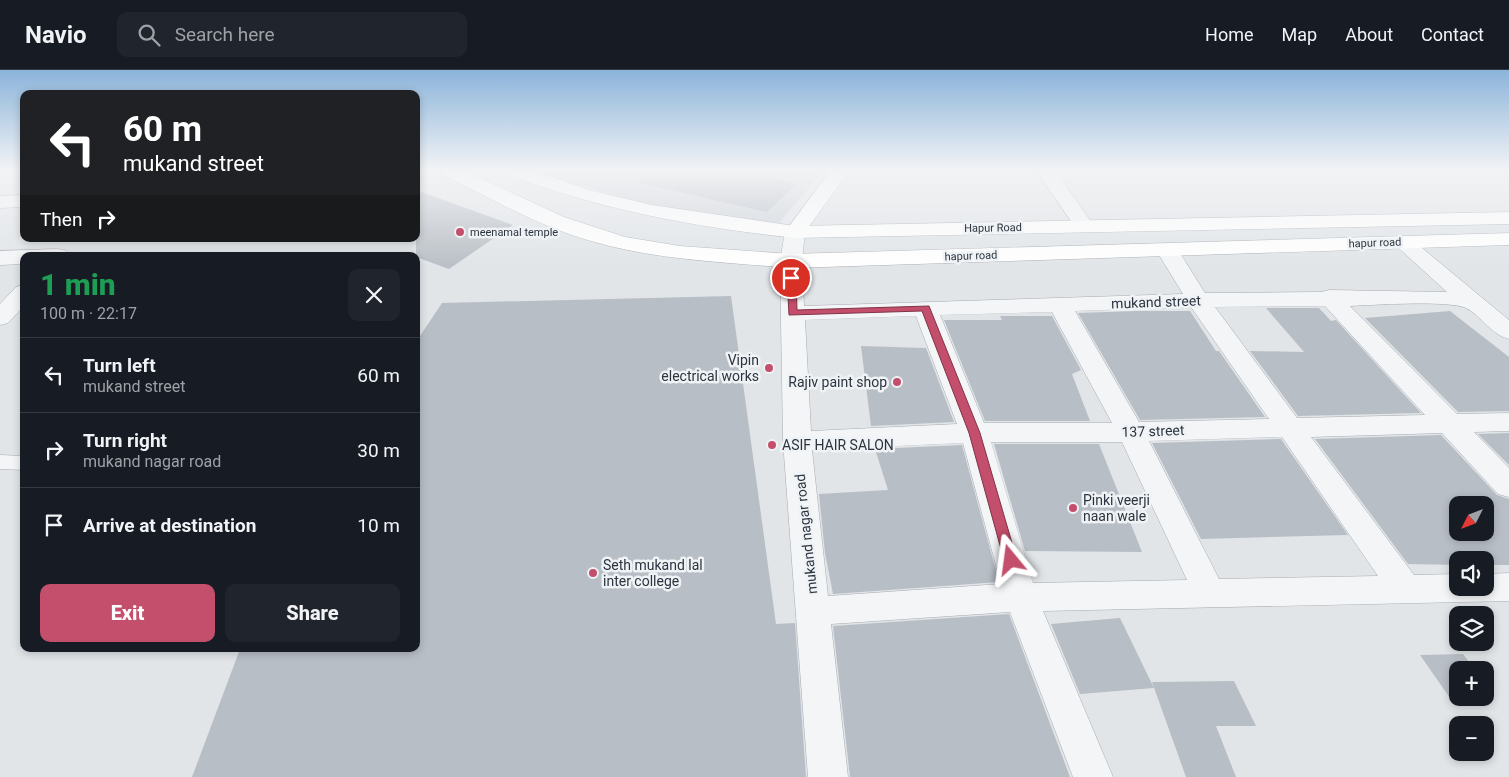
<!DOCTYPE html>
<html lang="en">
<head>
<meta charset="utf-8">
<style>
  :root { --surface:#171b24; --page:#20242c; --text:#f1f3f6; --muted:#9ea1a6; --line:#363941; --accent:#c44f6c }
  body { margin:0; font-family:Roboto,sans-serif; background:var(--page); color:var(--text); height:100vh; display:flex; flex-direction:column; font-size:19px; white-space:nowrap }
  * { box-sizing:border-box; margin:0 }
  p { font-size:16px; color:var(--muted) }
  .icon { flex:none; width:28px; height:28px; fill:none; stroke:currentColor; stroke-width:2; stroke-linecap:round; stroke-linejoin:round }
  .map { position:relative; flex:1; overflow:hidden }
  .panel { position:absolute; left:20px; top:182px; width:400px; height:400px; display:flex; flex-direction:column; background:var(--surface); border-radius:10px; box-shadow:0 2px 8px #0003 }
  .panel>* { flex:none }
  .top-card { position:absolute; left:20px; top:20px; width:400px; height:152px; border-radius:10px; box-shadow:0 2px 8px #0003; background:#202124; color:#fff; overflow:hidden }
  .needle { width:32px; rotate:228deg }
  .controls { position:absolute; left:1449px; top:426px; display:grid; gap:10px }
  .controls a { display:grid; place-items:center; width:45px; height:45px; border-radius:10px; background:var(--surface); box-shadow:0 2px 8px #0003; font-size:25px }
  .pin { position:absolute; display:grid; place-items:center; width:42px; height:42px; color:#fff; margin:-21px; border:2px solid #fff; border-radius:50%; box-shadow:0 1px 5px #0007 }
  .me { position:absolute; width:55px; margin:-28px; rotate:344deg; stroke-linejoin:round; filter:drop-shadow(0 0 4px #0008) }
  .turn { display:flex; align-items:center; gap:18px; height:105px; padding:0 20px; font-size:22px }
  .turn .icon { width:65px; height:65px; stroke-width:2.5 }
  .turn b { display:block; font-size:35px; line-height:42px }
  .then { display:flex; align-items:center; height:48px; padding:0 20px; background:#0003; gap:10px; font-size:19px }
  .round { display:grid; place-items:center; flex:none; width:52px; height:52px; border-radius:10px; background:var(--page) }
  .overview { display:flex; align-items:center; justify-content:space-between; height:85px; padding:0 20px }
  h1 { font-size:30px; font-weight:800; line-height:38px; color:#1e9e55 }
  .button { display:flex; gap:10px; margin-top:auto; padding:10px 20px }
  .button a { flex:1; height:58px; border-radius:10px; background:var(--accent); color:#fff; font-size:20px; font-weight:800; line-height:58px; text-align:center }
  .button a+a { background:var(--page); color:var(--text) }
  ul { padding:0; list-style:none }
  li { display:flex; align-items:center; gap:15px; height:75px; padding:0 20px; border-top:1px solid var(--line) }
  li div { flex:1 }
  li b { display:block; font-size:19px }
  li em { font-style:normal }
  header { display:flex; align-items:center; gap:30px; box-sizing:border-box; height:70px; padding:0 25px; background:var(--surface); border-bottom:1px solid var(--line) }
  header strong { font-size:24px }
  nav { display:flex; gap:28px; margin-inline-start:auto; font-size:18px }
  .search { width:350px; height:45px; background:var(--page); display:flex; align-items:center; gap:12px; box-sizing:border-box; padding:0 18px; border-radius:10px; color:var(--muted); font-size:19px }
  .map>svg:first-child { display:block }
  .built { fill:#cfd4da }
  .building { fill:#b8bec5; fill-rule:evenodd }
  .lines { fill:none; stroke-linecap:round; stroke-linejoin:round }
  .lane-casing { stroke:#a7acb2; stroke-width:1 }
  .street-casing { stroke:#a7acb2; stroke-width:1 }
  .secondary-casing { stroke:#a7acb2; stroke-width:1 }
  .primary-casing { stroke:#a1aab3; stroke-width:1 }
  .lane { fill:#f3f5f7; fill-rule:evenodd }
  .street { fill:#f3f5f7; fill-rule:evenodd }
  .secondary { fill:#fff; fill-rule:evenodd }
  .primary { fill:#fff; fill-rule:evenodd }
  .route { fill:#c44f6c; stroke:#7f3346 }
  .poi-dot { fill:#c44f6c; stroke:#f0f3f6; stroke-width:2 }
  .labels { text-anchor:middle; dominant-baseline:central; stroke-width:5; stroke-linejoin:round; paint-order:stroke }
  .far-street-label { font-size:11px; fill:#2b343f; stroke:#f0f3f6 }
  .far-poi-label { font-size:11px; fill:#2b343f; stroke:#f0f3f6; text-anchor:start }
  .street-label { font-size:14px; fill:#2b343f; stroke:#f0f3f6 }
  .poi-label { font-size:14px; fill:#2b343f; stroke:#f0f3f6; text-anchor:start }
</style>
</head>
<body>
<header>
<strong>Navio</strong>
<div class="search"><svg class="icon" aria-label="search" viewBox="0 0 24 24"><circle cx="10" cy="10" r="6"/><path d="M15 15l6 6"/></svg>Search here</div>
<nav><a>Home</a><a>Map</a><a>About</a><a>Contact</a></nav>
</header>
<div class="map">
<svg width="1509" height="707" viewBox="0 0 1509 707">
  <rect width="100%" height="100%" fill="#e1e5e8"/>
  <path class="built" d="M 529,100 L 824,100 L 779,153 L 658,138 Z"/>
  <path class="building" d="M 640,100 L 745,100 L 797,114 L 767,142 L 639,113 Z
    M 416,120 L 513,155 L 449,199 L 416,187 Z
    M 731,226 L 776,554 L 795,553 L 806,707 L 192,707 L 240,579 L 416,579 L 416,272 L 442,233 Z
    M 1266,238 L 1319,238 L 1331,251 L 1336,250 L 1421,343 L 1298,346 L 1250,281 L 1304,282 Z
    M 1136,241 L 1190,241 L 1216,281 L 1219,281 L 1265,347 L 1140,350 L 1078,243 Z
    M 1450,241 L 1509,287 L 1509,341 L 1458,342 L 1365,248 Z
    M 1000,246 L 1052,246 L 1081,300 L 1072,304 L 1090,351 L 985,351 L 944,250 L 1002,250 Z
    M 861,276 L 926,278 L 954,352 L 871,356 Z
    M 1509,363 L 1509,395 L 1478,364 Z
    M 1441,365 L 1497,425 L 1509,429 L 1509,495 L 1485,495 L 1485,490 L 1458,490 L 1458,495 L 1408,494 L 1315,369 ZM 1458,435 L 1485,435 L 1485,462 L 1458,462 Z
    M 1281,369 L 1348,465 L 1201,469 L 1152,373 Z
    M 994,374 L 1099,374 L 1142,482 L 1025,481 Z
    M 962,375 L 999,512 L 833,524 L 825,483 L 819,424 L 888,420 L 875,379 Z
    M 1009,544 L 1070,707 L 850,707 L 833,556 Z
    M 1120,548 L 1154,618 L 1080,624 L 1051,554 Z
    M 1463,584 L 1475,600 L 1458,600 L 1458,627 L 1450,628 L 1420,585 Z
    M 1234,611 L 1256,656 L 1216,656 L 1236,707 L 1186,707 L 1152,612 Z"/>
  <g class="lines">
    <defs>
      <path id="lane" d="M 0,385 L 24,386 L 24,400 L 0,399 Z"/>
      <path id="street" d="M 1036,100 L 1055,100 L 1094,156 L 1091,160 L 1084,162 L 1077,160 Z
        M 24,125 L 24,137 L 0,138 L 0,126 Z
        M 795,156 L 802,158 L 805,162 L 802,191 L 804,236 L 1183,224 L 1156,180 L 1159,175 L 1167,174 L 1175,175 L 1205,223 L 1321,222 L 1329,220 L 1447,222 L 1392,172 L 1396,168 L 1403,166 L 1410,168 L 1509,250 L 1509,269 C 1491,265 1482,246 1466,238 C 1449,230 1373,235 1350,236 L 1457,344 L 1509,343 L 1509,361 L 1474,362 L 1509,398 L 1509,427 L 1498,424 L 1442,363 L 1311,367 L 1414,505 L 1458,504 L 1458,518 L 1485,518 L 1485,504 L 1509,503 L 1509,531 L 1043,541 L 1113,707 L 1073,707 L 1010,542 L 831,554 L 848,707 L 808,707 L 783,371 L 780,191 L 785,162 L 788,158 ZM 1325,236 L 1425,345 L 1297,348 L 1215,237 ZM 1191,237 L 1269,349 L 1139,352 L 1075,241 ZM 1052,242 L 1112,353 L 984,353 L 940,245 ZM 916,246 L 957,354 L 811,361 L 805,250 ZM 1282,367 L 1378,506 L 1219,509 L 1149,371 ZM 991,372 L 1122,372 L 1187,510 L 1033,513 ZM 963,373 L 1001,514 L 828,526 L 812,380 Z
        M 57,179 L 65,180 L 68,185 L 24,186 L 24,194 L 0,195 L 0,181 Z
        M 24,215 L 24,236 L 8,253 L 0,255 L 0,234 L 16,217 Z"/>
      <path id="secondary" d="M 439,100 L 463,100 L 564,147 L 625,167 L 680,176 L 791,184 L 1509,163 L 1509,175 L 791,198 C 724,192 656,190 591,171 C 538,156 490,128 441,104 Z
        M 505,100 L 532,100 L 589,120 L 652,135 L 795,156 L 1509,142 L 1509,154 L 795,168 C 696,157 600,140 507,104 Z"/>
      <path id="primary" d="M 831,100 L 850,100 L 802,166 L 795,168 L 788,166 L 785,162 Z"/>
    </defs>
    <use href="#lane" class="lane-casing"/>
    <use href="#street" class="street-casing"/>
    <use href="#secondary" class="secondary-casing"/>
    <use href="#primary" class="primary-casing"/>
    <use href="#lane" class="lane"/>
    <use href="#street" class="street"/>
    <use href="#secondary" class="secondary"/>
    <use href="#primary" class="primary"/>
  </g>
  <linearGradient id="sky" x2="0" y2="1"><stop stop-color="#8bb4da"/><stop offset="0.5" stop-color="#f2f3f5"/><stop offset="1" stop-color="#f2f3f5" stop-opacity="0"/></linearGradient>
  <rect width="1509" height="199" fill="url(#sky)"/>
  <path class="route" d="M 791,205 L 796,208 L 797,240 L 929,236 L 980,363 L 1017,490 L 1015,494 L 1011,496 L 1004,490 L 969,363 L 922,241 L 789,245 L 787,208 Z"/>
  <g class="poi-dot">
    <circle cx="460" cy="162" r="5"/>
    <circle cx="769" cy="298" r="5"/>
    <circle cx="897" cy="312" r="5"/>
    <circle cx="772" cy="375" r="5"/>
    <circle cx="1073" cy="438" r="5"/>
    <circle cx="593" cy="503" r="5"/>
  </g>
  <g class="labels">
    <g class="far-street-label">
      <text transform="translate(993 158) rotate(-1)">Hapur Road</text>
      <text transform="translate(1375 173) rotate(-2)">hapur road</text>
      <text transform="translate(971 186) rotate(-2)">hapur road</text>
    </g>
    <g class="far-poi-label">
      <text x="470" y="162">meenamal temple</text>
    </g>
    <g class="street-label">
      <text transform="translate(1156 232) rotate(-2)">mukand street</text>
      <text transform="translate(1153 361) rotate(-2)">137 street</text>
      <text transform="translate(806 464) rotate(-96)">mukand nagar road</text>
    </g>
    <g class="poi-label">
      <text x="759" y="290" text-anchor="end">Vipin<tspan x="759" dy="16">electrical works</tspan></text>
      <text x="887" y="312" text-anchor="end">Rajiv paint shop</text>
      <text x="782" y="375">ASIF HAIR SALON</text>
      <text x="1083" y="430">Pinki veerji<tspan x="1083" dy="16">naan wale</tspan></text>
      <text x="603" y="495">Seth mukand lal<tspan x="603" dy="16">inter college</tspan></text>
    </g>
  </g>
</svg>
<div class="controls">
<a><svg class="needle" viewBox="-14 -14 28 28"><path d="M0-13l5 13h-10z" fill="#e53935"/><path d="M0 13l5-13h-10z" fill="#9ea1a6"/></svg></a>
<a><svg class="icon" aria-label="sound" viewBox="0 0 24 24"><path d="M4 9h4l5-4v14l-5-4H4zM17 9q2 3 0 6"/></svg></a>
<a><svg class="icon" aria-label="layers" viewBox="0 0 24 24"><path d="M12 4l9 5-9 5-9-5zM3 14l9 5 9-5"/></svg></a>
<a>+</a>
<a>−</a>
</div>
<div class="pin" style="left:791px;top:208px;background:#d93025"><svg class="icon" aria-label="arrive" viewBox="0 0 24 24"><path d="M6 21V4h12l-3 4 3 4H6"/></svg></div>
<svg class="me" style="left:1011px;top:490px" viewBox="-20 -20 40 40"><path d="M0-17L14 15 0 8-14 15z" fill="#c44f6c" stroke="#fff" stroke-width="4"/></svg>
<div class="top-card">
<div class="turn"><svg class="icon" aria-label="left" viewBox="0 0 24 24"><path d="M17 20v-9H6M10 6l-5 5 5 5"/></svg><div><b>60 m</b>mukand street</div></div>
<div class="then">Then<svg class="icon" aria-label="right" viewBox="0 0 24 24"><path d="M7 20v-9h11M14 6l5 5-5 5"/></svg></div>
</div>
<section class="panel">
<div class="overview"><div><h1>1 min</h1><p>100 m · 22:17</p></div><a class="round"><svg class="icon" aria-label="close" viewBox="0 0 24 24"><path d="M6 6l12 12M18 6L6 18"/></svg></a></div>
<ul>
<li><svg class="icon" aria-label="left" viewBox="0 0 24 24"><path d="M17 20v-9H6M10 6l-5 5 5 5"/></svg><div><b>Turn left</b><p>mukand street</p></div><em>60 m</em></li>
<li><svg class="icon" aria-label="right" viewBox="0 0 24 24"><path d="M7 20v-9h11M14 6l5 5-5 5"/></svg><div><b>Turn right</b><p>mukand nagar road</p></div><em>30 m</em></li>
<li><svg class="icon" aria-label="arrive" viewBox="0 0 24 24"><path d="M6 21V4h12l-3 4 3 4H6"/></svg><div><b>Arrive at destination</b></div><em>10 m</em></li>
</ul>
<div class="button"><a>Exit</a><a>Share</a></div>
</section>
</div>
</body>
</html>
